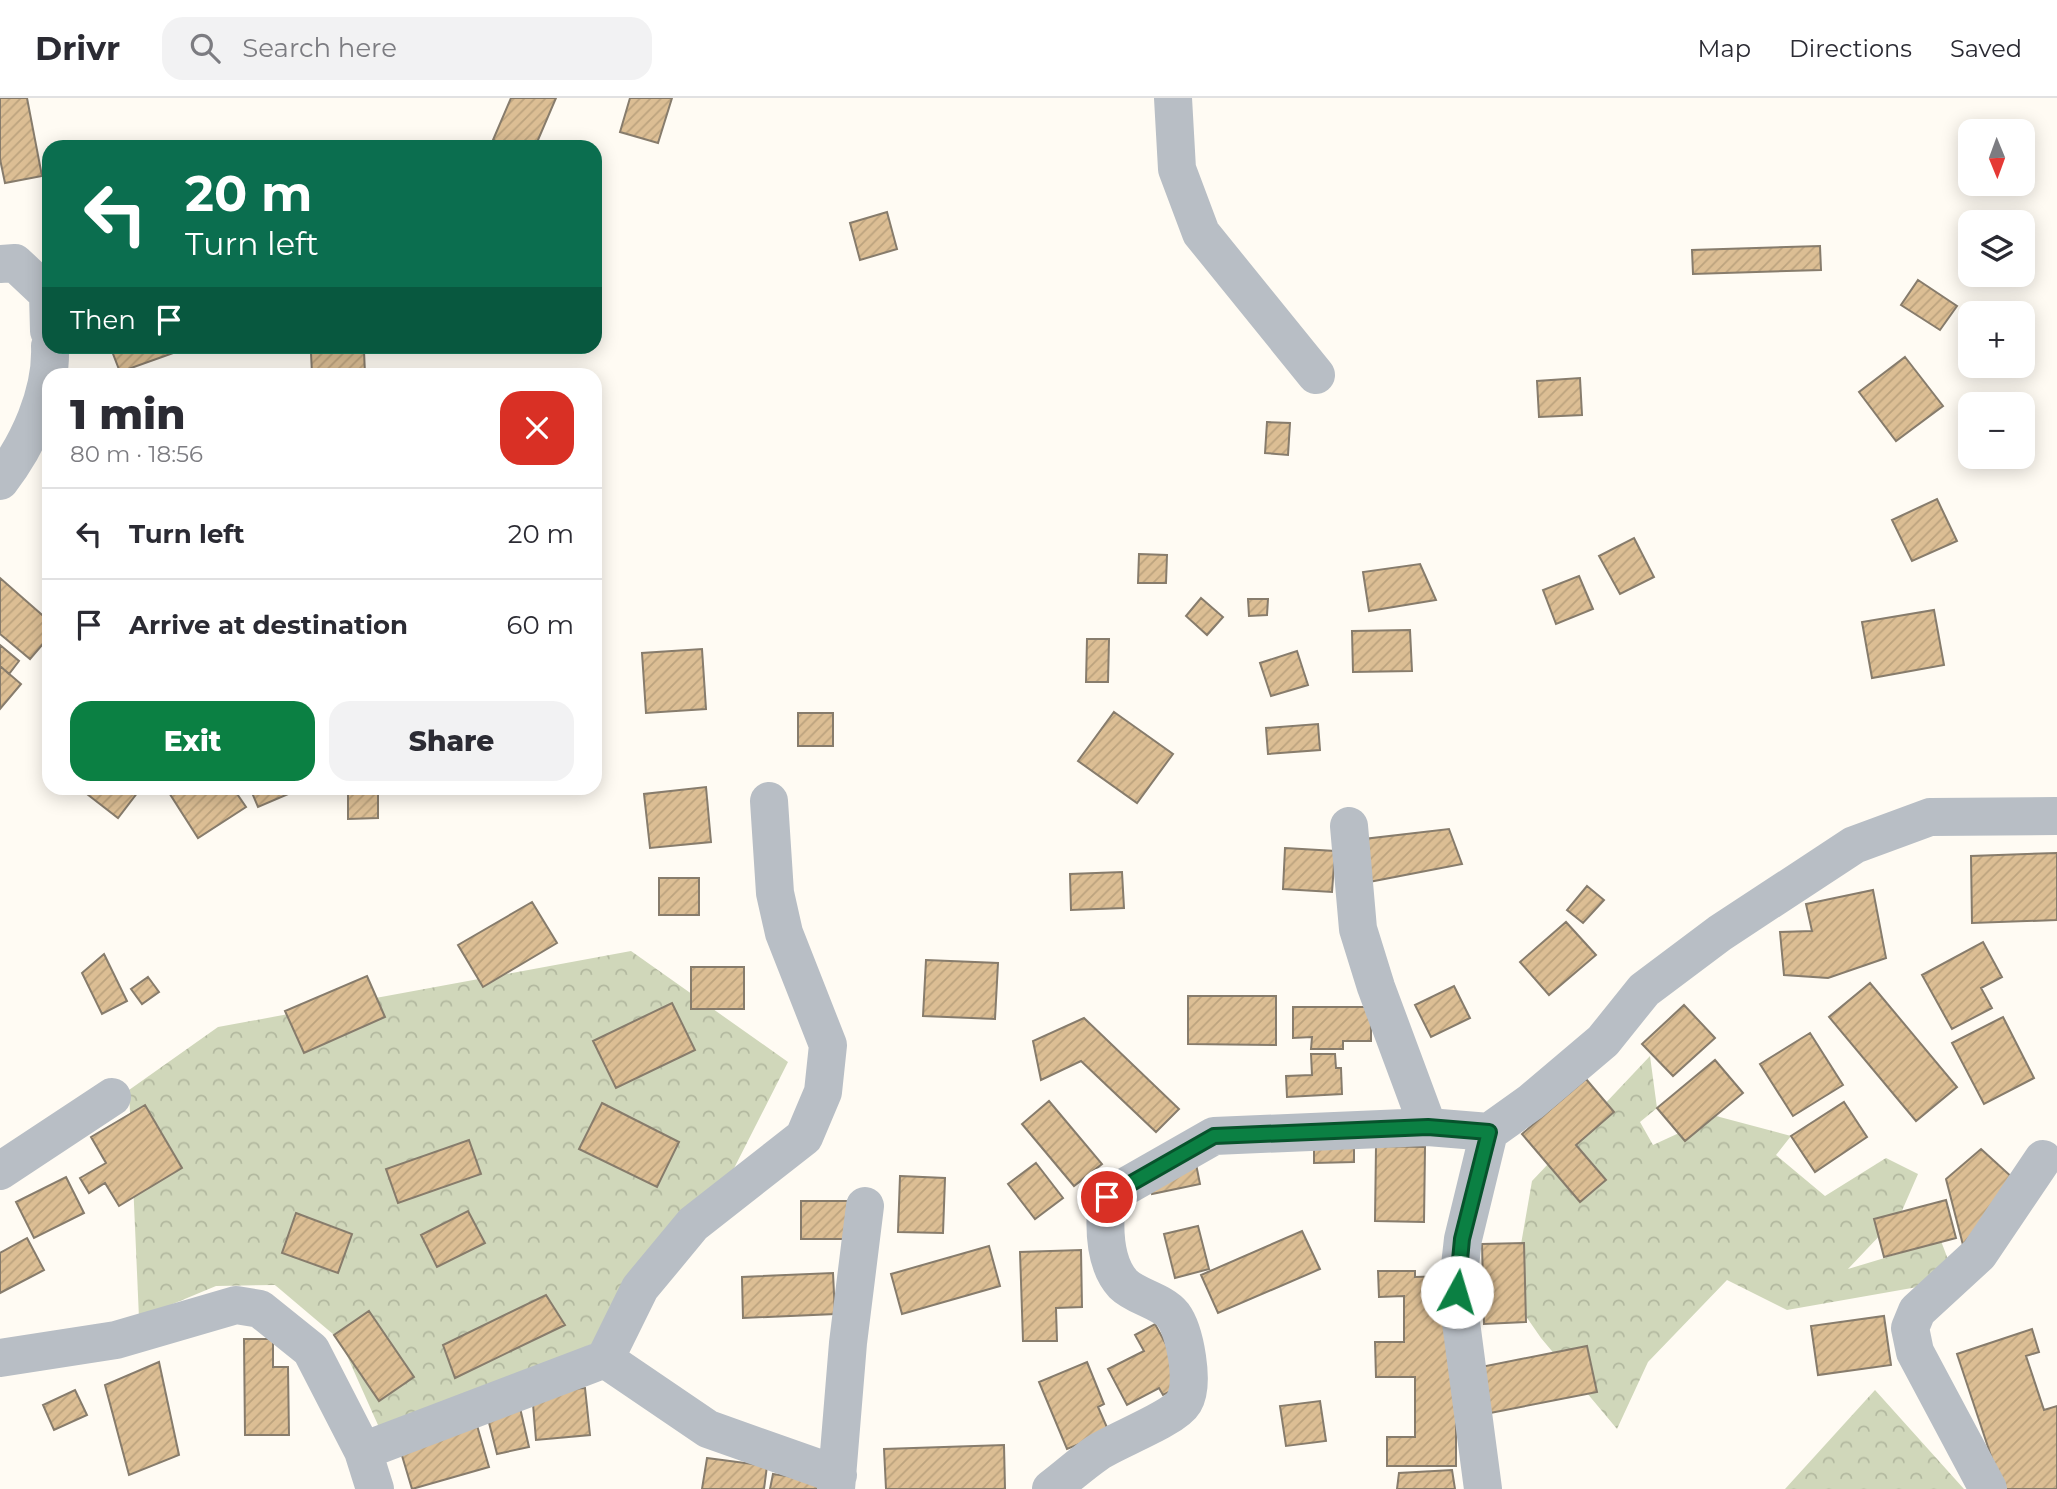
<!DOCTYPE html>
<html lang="en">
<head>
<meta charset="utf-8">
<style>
  :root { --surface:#fff; --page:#f2f2f3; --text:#2b2b33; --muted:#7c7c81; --line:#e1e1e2; --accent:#0b8043 }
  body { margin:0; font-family:Montserrat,sans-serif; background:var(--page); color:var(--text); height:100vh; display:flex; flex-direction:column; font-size:26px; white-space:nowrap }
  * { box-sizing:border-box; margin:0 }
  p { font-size:23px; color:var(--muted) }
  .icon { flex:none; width:38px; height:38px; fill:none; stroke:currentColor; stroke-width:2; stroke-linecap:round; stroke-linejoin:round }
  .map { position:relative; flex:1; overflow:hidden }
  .panel { position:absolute; left:42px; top:270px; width:560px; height:427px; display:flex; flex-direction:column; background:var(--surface); border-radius:21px; box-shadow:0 4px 18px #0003 }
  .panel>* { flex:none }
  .top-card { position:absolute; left:42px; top:42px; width:560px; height:214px; border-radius:21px; box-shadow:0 4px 18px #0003; background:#0b6e4f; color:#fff; overflow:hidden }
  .needle { width:46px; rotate:179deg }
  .buttons { position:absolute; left:1958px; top:21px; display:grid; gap:14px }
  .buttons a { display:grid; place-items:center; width:77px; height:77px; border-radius:14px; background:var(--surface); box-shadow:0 4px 18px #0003; font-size:35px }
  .pin { position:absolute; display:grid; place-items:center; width:60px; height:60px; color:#fff; margin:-30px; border:4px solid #fff; border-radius:50%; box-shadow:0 2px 7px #0007 }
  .me { position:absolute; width:77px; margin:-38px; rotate:6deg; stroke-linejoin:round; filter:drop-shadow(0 0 5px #0008) }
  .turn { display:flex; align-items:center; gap:24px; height:147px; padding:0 28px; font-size:32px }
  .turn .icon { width:91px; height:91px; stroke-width:2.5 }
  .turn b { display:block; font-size:49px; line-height:60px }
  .then { display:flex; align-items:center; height:66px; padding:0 28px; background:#0003; gap:14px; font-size:26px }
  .round { display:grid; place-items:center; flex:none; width:74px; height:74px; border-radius:21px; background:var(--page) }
  .summary { display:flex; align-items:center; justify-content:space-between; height:119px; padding:0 28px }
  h1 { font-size:42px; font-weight:800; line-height:52px }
  .primary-button { display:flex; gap:14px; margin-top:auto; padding:14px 28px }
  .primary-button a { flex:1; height:80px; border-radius:21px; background:var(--accent); color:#fff; font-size:28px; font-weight:800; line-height:80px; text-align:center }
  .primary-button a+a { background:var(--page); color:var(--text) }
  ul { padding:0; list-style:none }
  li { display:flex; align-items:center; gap:21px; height:91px; padding:0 28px; border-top:2px solid var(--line) }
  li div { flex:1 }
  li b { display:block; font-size:26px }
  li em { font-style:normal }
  header { display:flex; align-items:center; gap:42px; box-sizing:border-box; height:98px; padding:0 35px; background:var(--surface); border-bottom:2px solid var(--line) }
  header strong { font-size:33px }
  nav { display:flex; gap:38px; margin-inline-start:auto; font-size:24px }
  .search { width:490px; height:63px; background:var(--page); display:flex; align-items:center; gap:18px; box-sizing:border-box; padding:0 24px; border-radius:21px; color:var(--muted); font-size:26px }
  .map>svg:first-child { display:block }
  .forest { fill:url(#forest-crowns) }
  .building { fill:url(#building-hatch); stroke:#877c6c; stroke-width:2 }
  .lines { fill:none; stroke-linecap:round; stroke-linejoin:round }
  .street { stroke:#b8bec5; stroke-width:38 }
  .route-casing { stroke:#07532c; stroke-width:18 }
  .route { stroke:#0b8043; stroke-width:12 }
</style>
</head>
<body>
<header>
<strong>Drivr</strong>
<div class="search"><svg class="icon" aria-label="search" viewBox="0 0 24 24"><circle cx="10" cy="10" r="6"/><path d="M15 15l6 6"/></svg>Search here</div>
<nav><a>Map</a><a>Directions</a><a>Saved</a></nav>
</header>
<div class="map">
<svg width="2057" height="1391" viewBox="0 0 2057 1391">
  <defs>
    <pattern id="forest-crowns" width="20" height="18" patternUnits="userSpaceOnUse" patternTransform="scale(1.75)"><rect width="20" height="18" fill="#d0d7ba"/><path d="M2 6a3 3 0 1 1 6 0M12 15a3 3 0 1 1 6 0" fill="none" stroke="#b2b89f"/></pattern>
    <pattern id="building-hatch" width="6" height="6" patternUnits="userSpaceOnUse" patternTransform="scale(1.75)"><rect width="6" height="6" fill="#dcbe94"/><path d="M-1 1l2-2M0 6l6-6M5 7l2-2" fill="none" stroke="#bca37e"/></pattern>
  </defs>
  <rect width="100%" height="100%" fill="#fffbf3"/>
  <path class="forest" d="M 631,853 L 788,964 L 724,1090 L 592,1246 L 382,1336 L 340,1242 L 275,1187 L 216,1188 L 139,1220 L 129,992 L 218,929 Z
    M 1650,958 L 1657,1010 L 1640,1024 L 1653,1047 L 1716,1018 L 1791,1038 L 1776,1057 L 1825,1098 L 1886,1060 L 1918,1076 L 1901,1115 L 1848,1171 L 1941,1143 L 1952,1172 L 1929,1187 L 1787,1212 L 1727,1182 L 1648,1264 L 1617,1331 L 1541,1240 L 1512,1198 L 1532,1083 Z
    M 1875,1292 L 1964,1391 L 1785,1391 Z"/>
  <path class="building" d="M 0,0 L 27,0 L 42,78 L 5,85 L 0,61 Z
    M 511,0 L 556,0 L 535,49 L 511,49 L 493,42 Z
    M 630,0 L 672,0 L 658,45 L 620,34 Z
    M 887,114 L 897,151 L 860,162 L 850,125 Z
    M 1820,148 L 1821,172 L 1693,176 L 1692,152 Z
    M 1918,182 L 1957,208 L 1940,232 L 1901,207 Z
    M 110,248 L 190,248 L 190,249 L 120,274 Z
    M 364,253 L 365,276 L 312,276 L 311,255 Z
    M 1905,259 L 1943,308 L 1896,343 L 1859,294 Z
    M 1580,280 L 1582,317 L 1539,319 L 1537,283 Z
    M 1267,324 L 1290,325 L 1288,357 L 1265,355 Z
    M 1937,401 L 1957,443 L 1912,463 L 1892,422 Z
    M 1634,440 L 1654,479 L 1620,496 L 1599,458 Z
    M 1139,456 L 1167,457 L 1166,485 L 1138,485 Z
    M 1420,466 L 1436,502 L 1369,513 L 1363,474 Z
    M 1579,478 L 1593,511 L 1556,526 L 1543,492 Z
    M 0,480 L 49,523 L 49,539 L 30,561 L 0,536 Z
    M 1201,500 L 1223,519 L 1207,537 L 1186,518 Z
    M 1248,501 L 1268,501 L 1267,517 L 1249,518 Z
    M 1934,512 L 1944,567 L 1872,580 L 1862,524 Z
    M 1410,532 L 1412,573 L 1353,574 L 1352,533 Z
    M 1087,541 L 1109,541 L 1108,584 L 1086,584 Z
    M 0,547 L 19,563 L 9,576 L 0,568 Z
    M 702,551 L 706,611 L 646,615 L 642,555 Z
    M 1297,553 L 1308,587 L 1271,598 L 1260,565 Z
    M 0,568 L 21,586 L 0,611 Z
    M 1114,614 L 1173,656 L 1137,705 L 1078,663 Z
    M 798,615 L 833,615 L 833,648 L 798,648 Z
    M 1318,626 L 1320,652 L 1268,656 L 1266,630 Z
    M 706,689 L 711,744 L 650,750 L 644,696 Z
    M 86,690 L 141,690 L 118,720 L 83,693 Z
    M 166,690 L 233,690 L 246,709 L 198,740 Z
    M 250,690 L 291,690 L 293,694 L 258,709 Z
    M 348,690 L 378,690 L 378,720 L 348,721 Z
    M 1449,731 L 1462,766 L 1369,784 L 1364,741 Z
    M 1285,750 L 1335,753 L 1332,794 L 1283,791 Z
    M 2057,755 L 2057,822 L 1972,825 L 1971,758 Z
    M 1122,774 L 1124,810 L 1071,812 L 1070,776 Z
    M 659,780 L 699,780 L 699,817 L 659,817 Z
    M 1587,788 L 1604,802 L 1583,825 L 1567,812 Z
    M 1873,792 L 1886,860 L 1828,880 L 1784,877 L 1780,834 L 1812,833 L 1806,806 Z
    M 532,804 L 557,845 L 483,889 L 458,847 Z
    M 1566,824 L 1596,857 L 1549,897 L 1520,864 Z
    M 1983,844 L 2002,879 L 1981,890 L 1992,910 L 1952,931 L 1922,877 Z
    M 104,856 L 127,903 L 102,916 L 82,875 Z
    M 926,862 L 998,865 L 995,921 L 923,918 Z
    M 691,869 L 744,869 L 744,911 L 691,911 Z
    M 367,878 L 385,919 L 304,955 L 285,913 Z
    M 148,879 L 159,894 L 142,906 L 131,891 Z
    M 1870,885 L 1957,989 L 1916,1023 L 1829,919 Z
    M 1454,888 L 1470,920 L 1431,939 L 1415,907 Z
    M 1188,898 L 1276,898 L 1276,947 L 1188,946 Z
    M 672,905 L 695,952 L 616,990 L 593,943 Z
    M 1684,907 L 1715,940 L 1673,978 L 1642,946 Z
    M 1293,909 L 1371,909 L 1371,943 L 1343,943 L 1343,951 L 1311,951 L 1312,939 L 1293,940 Z
    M 2003,919 L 2034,980 L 1984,1006 L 1952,945 Z
    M 1084,920 L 1179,1011 L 1156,1034 L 1081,963 L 1041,982 L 1033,943 Z
    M 1810,935 L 1843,987 L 1793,1018 L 1760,966 Z
    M 1311,956 L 1335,956 L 1336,970 L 1341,970 L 1342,996 L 1287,999 L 1286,978 L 1312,977 Z
    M 1715,962 L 1743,995 L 1685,1043 L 1657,1010 Z
    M 1586,981 L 1614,1014 L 1576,1047 L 1606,1082 L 1580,1104 L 1522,1036 Z
    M 1049,1003 L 1102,1066 L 1074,1088 L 1022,1026 Z
    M 1844,1004 L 1867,1039 L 1815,1074 L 1791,1038 Z
    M 602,1005 L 679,1044 L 657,1089 L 579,1051 Z
    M 145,1007 L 182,1070 L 119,1108 L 105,1085 L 89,1095 L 80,1080 L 106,1065 L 91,1039 Z
    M 469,1042 L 481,1076 L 398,1105 L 386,1071 Z
    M 1354,1042 L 1354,1064 L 1314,1065 L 1314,1043 Z
    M 1376,1048 L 1425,1049 L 1424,1124 L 1375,1123 Z
    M 1981,1051 L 2014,1081 L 1963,1147 L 1946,1081 Z
    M 1194,1056 L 1200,1086 L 1152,1096 L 1146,1066 Z
    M 1036,1065 L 1063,1100 L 1035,1121 L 1008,1086 Z
    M 900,1078 L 945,1080 L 943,1135 L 898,1134 Z
    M 66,1079 L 84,1115 L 34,1140 L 16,1104 Z
    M 1946,1102 L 1956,1140 L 1884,1159 L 1874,1121 Z
    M 801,1103 L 858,1103 L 858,1141 L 801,1141 Z
    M 468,1113 L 485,1145 L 437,1169 L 421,1137 Z
    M 296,1115 L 352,1136 L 338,1175 L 282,1155 Z
    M 1198,1128 L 1209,1171 L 1175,1180 L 1164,1136 Z
    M 1302,1133 L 1320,1171 L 1218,1215 L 1201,1177 Z
    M 27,1140 L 44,1172 L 0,1195 L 0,1155 Z
    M 1524,1145 L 1526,1224 L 1484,1226 L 1482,1146 Z
    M 989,1148 L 1000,1188 L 902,1216 L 891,1176 Z
    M 1081,1152 L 1082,1209 L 1056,1210 L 1057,1243 L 1023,1243 L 1020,1154 Z
    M 1378,1173 L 1415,1173 L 1415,1179 L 1448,1178 L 1456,1265 L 1456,1368 L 1387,1368 L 1387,1339 L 1415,1339 L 1415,1279 L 1376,1279 L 1375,1244 L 1404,1244 L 1404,1198 L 1379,1199 Z
    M 833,1175 L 835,1216 L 743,1220 L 742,1179 Z
    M 546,1197 L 565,1227 L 455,1280 L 443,1247 Z
    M 369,1213 L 414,1279 L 379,1303 L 334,1237 Z
    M 1884,1218 L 1891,1267 L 1818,1277 L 1811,1228 Z
    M 1155,1226 L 1187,1285 L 1163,1297 L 1159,1290 L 1127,1307 L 1108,1271 L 1144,1253 L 1135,1237 Z
    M 2032,1231 L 2039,1254 L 2026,1258 L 2044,1312 L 2057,1308 L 2057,1391 L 2002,1391 L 1957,1256 Z
    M 244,1241 L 273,1241 L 273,1269 L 288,1269 L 289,1337 L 245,1337 Z
    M 1587,1248 L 1597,1294 L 1490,1315 L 1481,1269 Z
    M 159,1264 L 179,1357 L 129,1377 L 105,1287 Z
    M 1087,1264 L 1104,1306 L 1098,1309 L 1109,1334 L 1067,1351 L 1039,1284 Z
    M 585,1290 L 590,1337 L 536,1342 L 532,1294 Z
    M 75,1292 L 87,1317 L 54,1332 L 43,1307 Z
    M 518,1301 L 529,1349 L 497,1356 L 485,1309 Z
    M 1320,1303 L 1326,1343 L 1286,1348 L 1280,1308 Z
    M 474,1317 L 489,1369 L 412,1391 L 397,1341 Z
    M 1004,1347 L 1005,1391 L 886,1391 L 884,1351 Z
    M 707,1360 L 767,1368 L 764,1391 L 702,1391 Z
    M 1452,1372 L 1455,1391 L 1397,1391 L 1399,1375 Z
    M 773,1376 L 828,1384 L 827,1391 L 770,1391 Z"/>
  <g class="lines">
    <path class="street" d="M 1173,0 L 1177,71 L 1201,135 L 1316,277
      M 0,166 L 15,165 L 48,196 L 49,233
      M 0,383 C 28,347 52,295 50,248
      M 1349,728 L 1358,831 L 1376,889 L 1428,1029 L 1489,1034
      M 0,1073 L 112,999
      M 0,1260 L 116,1242 L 236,1207 L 260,1211 L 311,1252 L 363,1353
      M 605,1261 L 708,1331 L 838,1377
      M 375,1391 L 363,1353 L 605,1261 L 640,1190 L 693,1126 L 804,1039 L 823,994 L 828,947 L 784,835 L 775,795 L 769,703
      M 836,1391 L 848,1245 L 865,1108
      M 1051,1391 C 1067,1379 1081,1366 1097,1355 C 1116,1342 1174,1321 1184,1304 C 1195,1286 1185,1233 1173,1217 C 1162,1203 1136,1199 1123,1186 C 1103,1164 1104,1126 1107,1099 L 1214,1038 L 1428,1029
      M 1483,1391 L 1457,1194 L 1463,1141 L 1489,1034 L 1531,1004 L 1603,943 L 1644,892 L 1720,835 L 1854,747 L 1930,719 L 2057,718
      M 1988,1391 L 1915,1254 L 1910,1230 L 1917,1213 L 1979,1156 L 2043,1061"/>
  </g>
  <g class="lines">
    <defs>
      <path id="route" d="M 1107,1099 L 1214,1038 L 1428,1029 L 1489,1034 L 1462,1141 L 1457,1194"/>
    </defs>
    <use href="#route" class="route-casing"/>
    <use href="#route" class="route"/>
  </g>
</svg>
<div class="buttons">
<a><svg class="needle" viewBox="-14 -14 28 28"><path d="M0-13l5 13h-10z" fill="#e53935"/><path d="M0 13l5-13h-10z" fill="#7c7c81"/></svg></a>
<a><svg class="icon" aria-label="layers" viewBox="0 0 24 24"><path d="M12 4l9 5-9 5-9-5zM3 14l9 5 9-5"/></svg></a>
<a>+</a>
<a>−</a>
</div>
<div class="pin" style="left:1107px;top:1099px;background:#d93025"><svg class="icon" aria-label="arrive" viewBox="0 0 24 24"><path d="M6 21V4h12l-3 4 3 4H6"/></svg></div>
<svg class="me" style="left:1457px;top:1194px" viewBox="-20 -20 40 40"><circle r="19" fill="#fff"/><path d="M0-13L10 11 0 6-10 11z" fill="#0b8043"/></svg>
<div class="top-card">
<div class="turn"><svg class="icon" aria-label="left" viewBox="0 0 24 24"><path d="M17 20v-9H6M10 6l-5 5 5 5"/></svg><div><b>20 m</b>Turn left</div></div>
<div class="then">Then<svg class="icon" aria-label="arrive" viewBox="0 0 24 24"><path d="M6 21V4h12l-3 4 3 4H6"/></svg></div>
</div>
<section class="panel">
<div class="summary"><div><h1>1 min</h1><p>80 m · 18:56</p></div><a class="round" style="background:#d93025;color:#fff"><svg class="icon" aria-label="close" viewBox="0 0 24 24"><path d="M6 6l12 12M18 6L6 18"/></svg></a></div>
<ul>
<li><svg class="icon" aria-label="left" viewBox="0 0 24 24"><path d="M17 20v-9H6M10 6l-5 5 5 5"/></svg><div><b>Turn left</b></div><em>20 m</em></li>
<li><svg class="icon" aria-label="arrive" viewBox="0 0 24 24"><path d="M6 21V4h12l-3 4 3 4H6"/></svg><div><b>Arrive at destination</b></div><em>60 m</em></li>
</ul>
<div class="primary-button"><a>Exit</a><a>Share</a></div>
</section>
</div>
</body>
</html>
